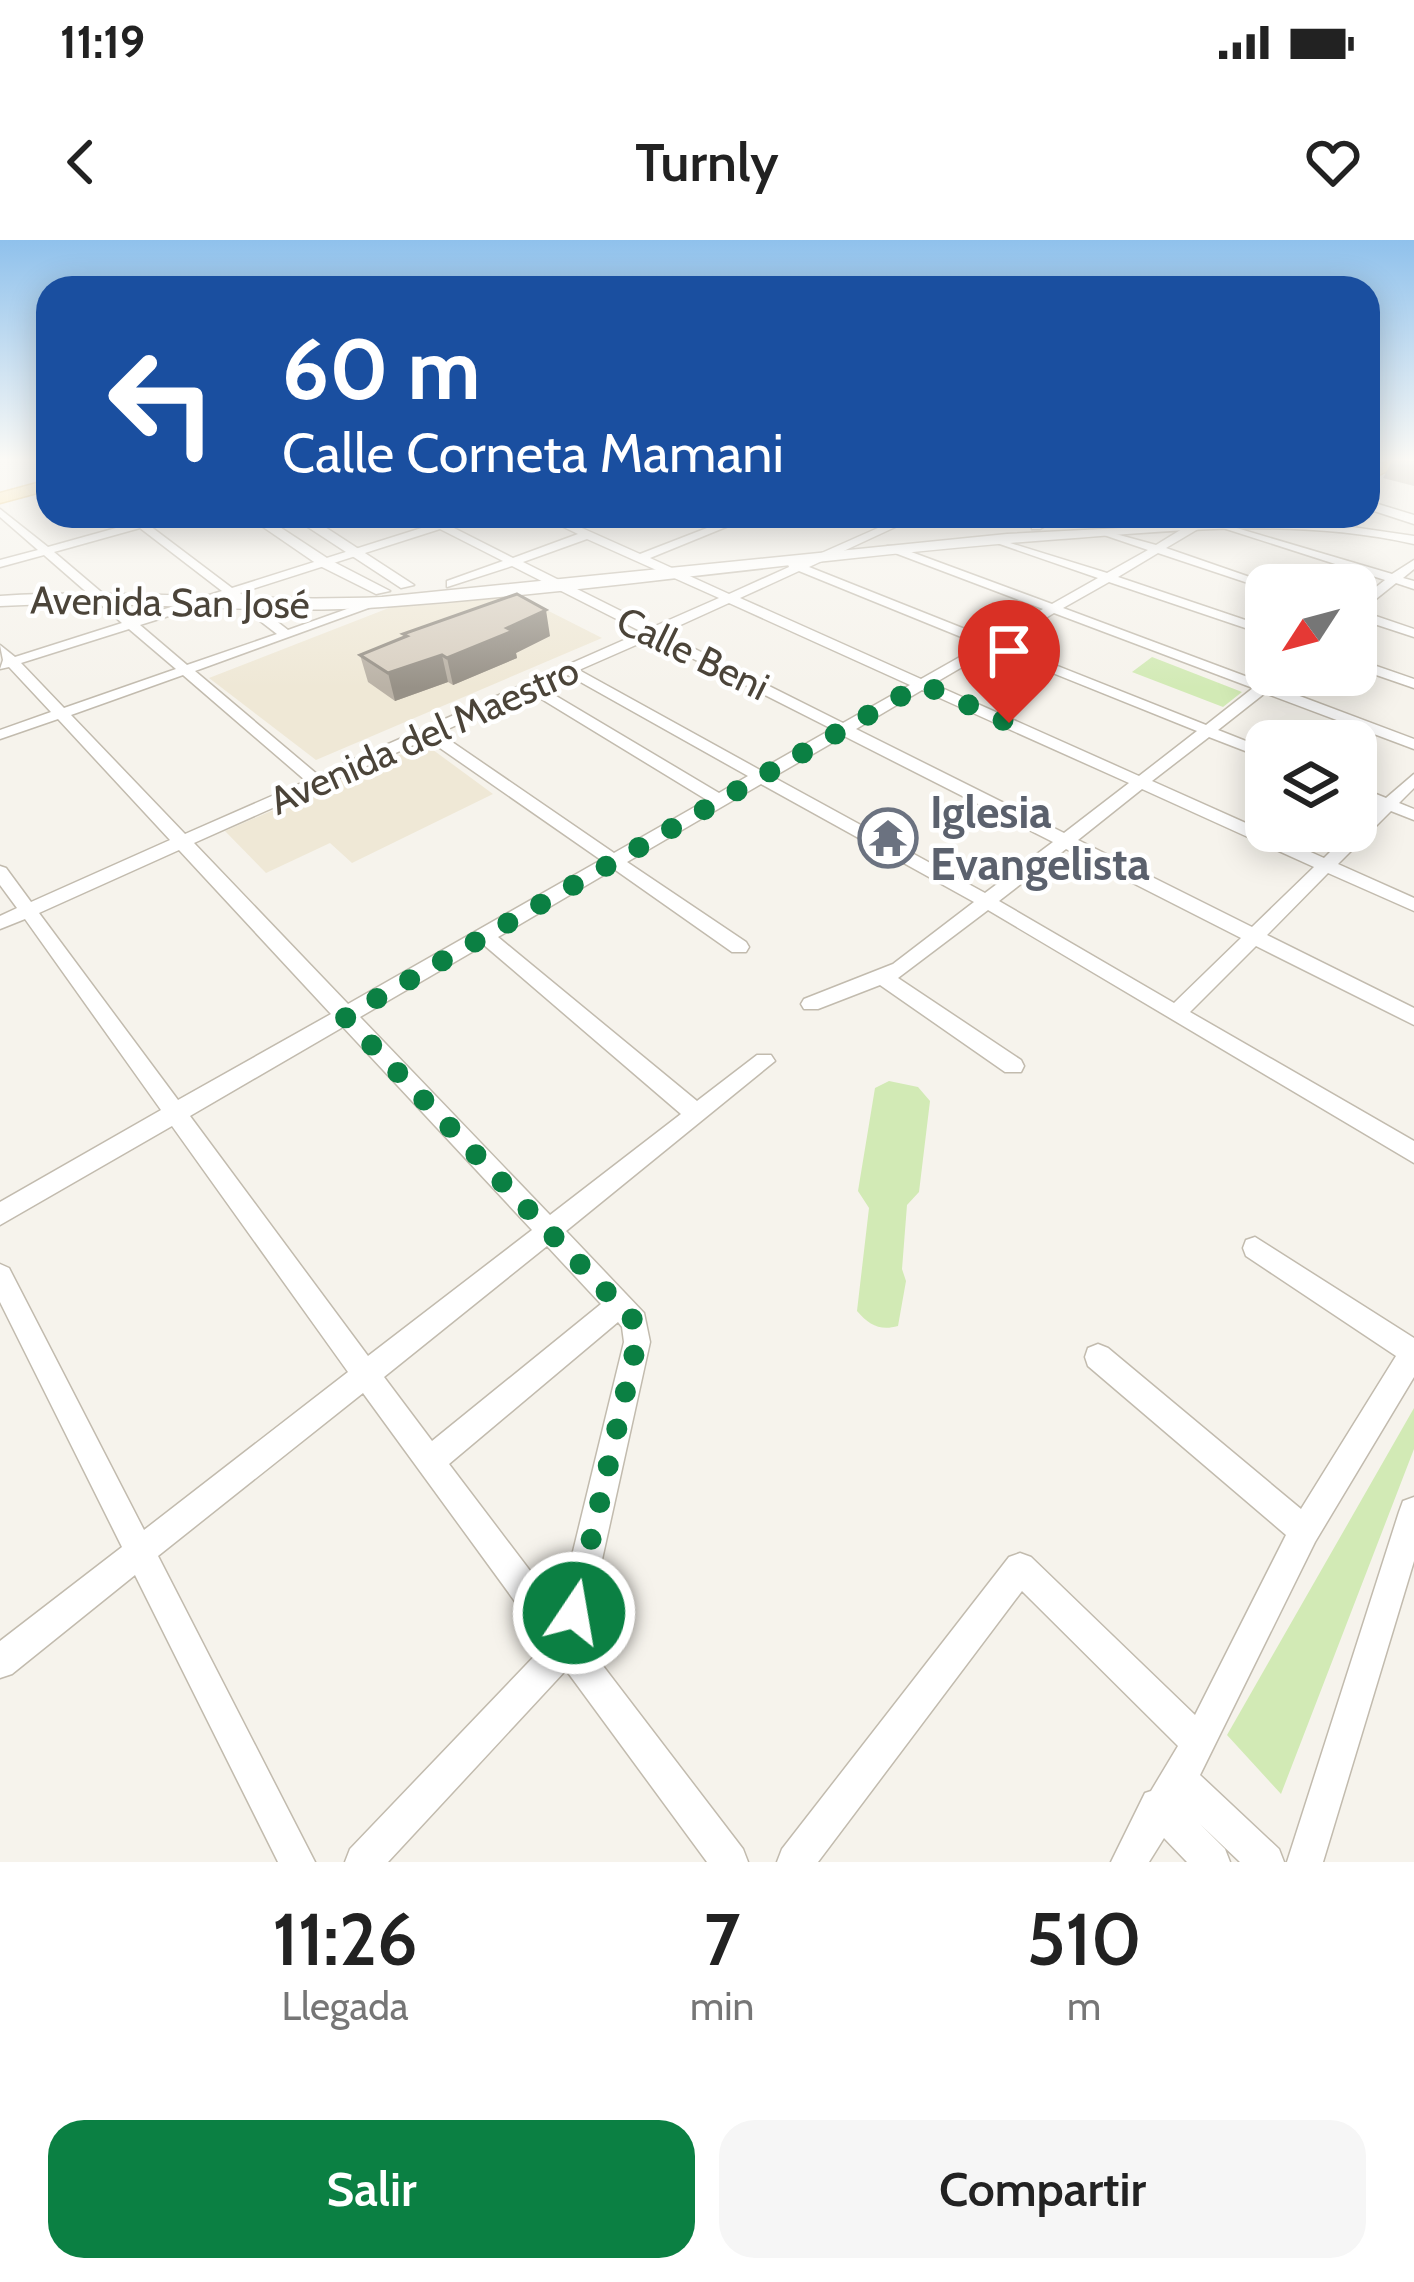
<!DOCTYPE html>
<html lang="es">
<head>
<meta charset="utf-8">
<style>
  :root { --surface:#fff; --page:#f6f6f6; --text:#222; --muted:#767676; --accent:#0b8043 }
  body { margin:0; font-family:Cabin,sans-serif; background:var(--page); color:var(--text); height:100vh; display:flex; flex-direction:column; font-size:45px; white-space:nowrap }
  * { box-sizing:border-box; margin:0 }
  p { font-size:39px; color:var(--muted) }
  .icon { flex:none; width:66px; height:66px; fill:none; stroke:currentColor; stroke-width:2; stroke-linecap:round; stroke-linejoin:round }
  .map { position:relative; height:1622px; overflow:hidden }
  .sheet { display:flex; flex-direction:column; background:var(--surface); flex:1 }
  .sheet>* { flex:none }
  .top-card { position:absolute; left:36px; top:36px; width:1344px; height:252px; border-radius:36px; box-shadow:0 6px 30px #0003; background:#1a4fa0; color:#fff; overflow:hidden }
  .needle { width:78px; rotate:234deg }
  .buttons { position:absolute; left:1245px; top:324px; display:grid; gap:24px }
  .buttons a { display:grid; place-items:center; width:132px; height:132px; border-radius:24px; background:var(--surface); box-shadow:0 6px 30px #0003; font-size:60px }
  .pin { position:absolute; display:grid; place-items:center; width:102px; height:102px; color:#fff; margin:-123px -51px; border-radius:50% 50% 50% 0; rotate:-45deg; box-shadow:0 0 12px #0007 }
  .pin .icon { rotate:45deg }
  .me { position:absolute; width:132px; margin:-66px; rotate:12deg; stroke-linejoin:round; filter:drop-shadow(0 0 9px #0008) }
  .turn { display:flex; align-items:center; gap:42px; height:252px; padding:0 48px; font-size:54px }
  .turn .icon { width:156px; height:156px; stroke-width:2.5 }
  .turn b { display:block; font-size:84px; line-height:102px }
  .eta { display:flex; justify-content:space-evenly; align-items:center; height:204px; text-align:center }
  .eta b { font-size:72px; font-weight:600; line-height:84px }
  .action { display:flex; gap:24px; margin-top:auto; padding:24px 48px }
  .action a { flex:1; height:138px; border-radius:36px; background:var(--accent); color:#fff; font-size:48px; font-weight:600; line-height:138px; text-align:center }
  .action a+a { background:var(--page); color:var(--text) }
  .status { display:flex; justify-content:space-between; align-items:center; height:84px; padding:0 60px; background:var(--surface); direction:ltr }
  .status svg { height:33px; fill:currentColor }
  header { display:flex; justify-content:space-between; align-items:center; height:156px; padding:0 48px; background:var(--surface); font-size:54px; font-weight:600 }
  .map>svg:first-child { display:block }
  .education { fill:#efe8d6 }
  .green { fill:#d2eab5 }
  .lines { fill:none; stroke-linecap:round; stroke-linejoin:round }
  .minor-casing { stroke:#c2bbae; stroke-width:3 }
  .tertiary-casing { stroke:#c2bbae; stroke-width:3 }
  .primary-casing { stroke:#e6c16a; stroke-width:3 }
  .minor { fill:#fff; fill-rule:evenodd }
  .tertiary { fill:#fff; fill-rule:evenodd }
  .primary { fill:#ffe39c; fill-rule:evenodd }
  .wall { fill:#bab2a6 }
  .shaded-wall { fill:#979187 }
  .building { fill:#d8cfc1; stroke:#979187; stroke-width:3 }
  .route { stroke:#0b8043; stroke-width:21; stroke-dasharray:0 37.8 }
  .labels { text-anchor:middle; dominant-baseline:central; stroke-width:9; stroke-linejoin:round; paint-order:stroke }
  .far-street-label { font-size:39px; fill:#4b4439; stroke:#fff }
  .worship-label { font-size:45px; font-weight:bold; fill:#5b616d; stroke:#fff; text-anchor:start }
</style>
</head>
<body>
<div class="status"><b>11:19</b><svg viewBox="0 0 49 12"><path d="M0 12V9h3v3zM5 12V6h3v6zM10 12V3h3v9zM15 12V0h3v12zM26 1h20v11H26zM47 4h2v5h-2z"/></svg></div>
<header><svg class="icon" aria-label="back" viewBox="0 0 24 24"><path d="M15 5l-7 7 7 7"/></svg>Turnly<svg class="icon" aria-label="heart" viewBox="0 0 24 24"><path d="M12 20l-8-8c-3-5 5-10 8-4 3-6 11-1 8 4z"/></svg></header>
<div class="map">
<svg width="1414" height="1622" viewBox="0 0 1414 1622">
  <rect width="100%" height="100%" fill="#f6f3ec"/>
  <path class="education" d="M 517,355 L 602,398 L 316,520 L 209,438 L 399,364 Z
    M 425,504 L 493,554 L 352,623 L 330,603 L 266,633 L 225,591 Z"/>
  <path class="green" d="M 1152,417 L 1242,452 L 1223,467 L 1132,432 Z
    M 889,841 L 918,847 L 930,861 L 919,952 L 907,965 L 902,1029 L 906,1041 L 898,1086 C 880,1091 869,1085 857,1071 L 869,968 L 858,951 L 875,848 Z
    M 1414,1168 L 1414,1209 L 1281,1554 L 1227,1495 Z"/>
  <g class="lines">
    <defs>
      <path id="minor" d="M 1368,221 L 1392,226 L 1387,229 L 1368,224 Z
        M 0,269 L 48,307 L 134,283 L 126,276 L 138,276 L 144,281 L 178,276 L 150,286 L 232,348 L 431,285 L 417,276 L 430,276 L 441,282 L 459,276 L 475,276 L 450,286 L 513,318 L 578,294 L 541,276 L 555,276 L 640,314 L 738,276 L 753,276 L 650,318 L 729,354 L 789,327 L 787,322 L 799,323 L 905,276 L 919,276 L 809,327 L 990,399 L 1043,369 L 887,310 L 887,306 L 895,306 L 1052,364 L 1098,338 L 991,301 L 991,297 L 1107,333 L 1148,310 L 1101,294 L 1101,290 L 1156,305 L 1187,286 L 1182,277 L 1196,276 L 1193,280 L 1198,289 L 1166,308 L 1273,345 L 1263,348 L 1158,313 L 1118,337 L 1266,387 L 1266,395 L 1109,342 L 1063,368 L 1261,442 L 1270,435 L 1286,435 L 1273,446 L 1414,499 L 1414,509 L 1265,453 L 1218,490 L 1266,509 L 1266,519 L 1209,497 L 1152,541 L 1324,618 L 1351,591 L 1356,591 L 1356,586 L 1377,566 L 1356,557 L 1356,546 L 1386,558 L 1414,534 L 1414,548 L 1399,563 L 1414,569 L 1414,580 L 1391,571 L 1338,624 L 1414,658 L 1414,671 L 1328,633 L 1267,695 L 1414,768 L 1414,785 L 1256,706 L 1190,772 L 1414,901 L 1414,923 L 988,670 L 898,738 L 1021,820 L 1024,826 L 1021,832 L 1005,832 L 880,745 L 818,769 L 804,769 L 801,764 L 804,759 L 893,724 L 974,662 L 761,544 L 627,622 L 746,702 L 749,707 L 746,712 L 732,712 L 614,629 L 498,697 L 697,861 L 757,815 L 771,815 L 775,821 L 566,991 L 644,1073 L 650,1102 L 584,1401 L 743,1609 L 748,1622 L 707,1622 L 566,1430 L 388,1622 L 345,1622 L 350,1609 L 546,1404 L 363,1153 L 158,1316 L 315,1622 L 278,1622 L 135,1335 L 12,1434 L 0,1438 L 0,1401 L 122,1307 L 0,1062 L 0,1024 L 9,1028 L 144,1290 L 348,1132 L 172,886 L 0,985 L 0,962 L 161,870 L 25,679 L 0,689 L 0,676 L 17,668 L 0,645 L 0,626 L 6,628 L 31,662 L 170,600 L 58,479 L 0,499 L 0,490 L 51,472 L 9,427 L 0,429 L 3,420 L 0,405 L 15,417 L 122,383 L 44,315 L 0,327 L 0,320 L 38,310 L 0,277 ZM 140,288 L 222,351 L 133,379 L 54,312 ZM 440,289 L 503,321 L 447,341 L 447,347 L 512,326 L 642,392 L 318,535 L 195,431 L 385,362 L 375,359 L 288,390 L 240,353 ZM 587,299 L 719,358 L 653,387 L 523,322 ZM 799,331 L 981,405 L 921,439 L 740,358 ZM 229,357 L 277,394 L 187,425 L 140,385 ZM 729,363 L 910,445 L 843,483 L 663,393 ZM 1054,373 L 1253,448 L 1206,485 L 1002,404 ZM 129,389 L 176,429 L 64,468 L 21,423 ZM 652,398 L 832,489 L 760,530 L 579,430 ZM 993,409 L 1197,491 L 1139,536 L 933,444 ZM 183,435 L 306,541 L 185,594 L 71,475 ZM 568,435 L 748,536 L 719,553 L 541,447 ZM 922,450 L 1129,543 L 1064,593 L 856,489 ZM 530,452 L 707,560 L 614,613 L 439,493 ZM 844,496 L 1053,602 L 985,653 L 773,537 ZM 427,499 L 601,620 L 348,764 L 194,603 ZM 1142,549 L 1314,627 L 1252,687 L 1078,600 ZM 1066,609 L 1241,698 L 1174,763 L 999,661 ZM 179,610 L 331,774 L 178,860 L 39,673 ZM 484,705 L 681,874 L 550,975 L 360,777 ZM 343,787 L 532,990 L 368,1116 L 190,876 ZM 547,1006 L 601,1064 L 432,1201 L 384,1137 ZM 618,1082 L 622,1087 L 624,1102 L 559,1369 L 449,1224 Z
        M 1049,276 L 1062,276 L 1040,289 L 1032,289 L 1032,285 Z
        M 1223,284 L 1392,334 L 1414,320 L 1414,329 L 1403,338 L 1414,341 L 1414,349 L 1396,343 L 1361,371 L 1414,389 L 1414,397 L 1356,378 L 1356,363 L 1385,340 L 1223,288 Z
        M 1356,419 L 1414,439 L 1414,448 L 1356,428 Z
        M 1255,997 L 1414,1098 L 1414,1137 L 1315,1302 L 1200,1535 L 1279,1609 L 1284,1622 L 1240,1622 L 1200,1584 L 1225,1609 L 1230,1622 L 1187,1622 L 1164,1598 L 1149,1622 L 1111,1622 L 1145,1553 L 1151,1551 L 1178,1506 L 1022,1351 L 818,1622 L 777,1622 L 782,1609 L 1009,1317 L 1020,1313 L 1031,1317 L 1195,1475 L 1286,1295 L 1088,1126 L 1085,1117 L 1088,1108 L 1098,1104 L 1108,1108 L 1301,1269 L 1396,1116 L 1246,1016 L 1243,1008 L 1246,1000 Z
        M 1414,1257 L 1414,1321 L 1323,1622 L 1287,1622 L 1399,1272 L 1403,1261 Z"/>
      <path id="tertiary" d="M 1368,261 L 1414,275 L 1414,284 L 1368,269 Z
        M 247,276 L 263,276 L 330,320 L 390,351 L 376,354 L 320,326 Z
        M 291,276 L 308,276 L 414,345 L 401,348 Z
        M 1297,279 L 1414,296 L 1414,304 C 1297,278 1179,290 1061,299 C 834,315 609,351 382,367 C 255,376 127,358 0,366 L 0,356 C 127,348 255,363 382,357 L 1007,294 Z"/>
      <path id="primary" d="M 1389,221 L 1409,221 L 1368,240 L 1368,229 Z
        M 48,240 L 48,250 L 0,263 L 0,253 Z"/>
    </defs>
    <use href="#minor" class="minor-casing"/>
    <use href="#tertiary" class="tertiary-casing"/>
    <use href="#primary" class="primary-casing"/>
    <use href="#minor" class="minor"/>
    <use href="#tertiary" class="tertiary"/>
    <use href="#primary" class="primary"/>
  </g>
  <path class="wall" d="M 1392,221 L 1414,221 L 1414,246 L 1383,238 Z
    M 403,394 L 550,396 L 516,413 L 517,418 L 453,445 L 448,442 L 395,461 L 368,442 L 360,415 L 404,398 Z"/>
  <path class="shaded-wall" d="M 546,370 L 550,396 L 516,413 L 517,418 L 453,445 L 447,418 Z
    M 442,415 L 448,442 L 395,461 L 388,433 Z"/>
  <path class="building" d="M 517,354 L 546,370 L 507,388 L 513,391 L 447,418 L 442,415 L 388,433 L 360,415 L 407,396 L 403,394 Z"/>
  <linearGradient id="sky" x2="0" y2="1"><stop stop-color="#8fc1ec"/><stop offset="0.49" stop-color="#fbfaf6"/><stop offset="1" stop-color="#fbfaf6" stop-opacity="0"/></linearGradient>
  <rect width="1414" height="448" fill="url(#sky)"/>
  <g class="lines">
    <path class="route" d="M 574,1373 L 637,1102 L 635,1082 L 345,777 L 922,444 L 1009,483"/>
  </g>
  <defs>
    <symbol id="temple-ring" viewBox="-11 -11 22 22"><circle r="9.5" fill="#fff" stroke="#6b7280" stroke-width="1.5"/><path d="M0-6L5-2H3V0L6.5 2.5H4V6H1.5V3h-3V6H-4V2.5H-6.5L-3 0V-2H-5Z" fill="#6b7280"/></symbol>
  </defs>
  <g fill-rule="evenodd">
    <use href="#temple-ring" x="855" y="565" width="66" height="66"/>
  </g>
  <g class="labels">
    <g class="far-street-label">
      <text transform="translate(170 362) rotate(1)">Avenida San José</text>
      <text transform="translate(693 413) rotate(26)">Calle Beni</text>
      <text transform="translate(424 495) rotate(-24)">Avenida del Maestro</text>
    </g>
    <g class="worship-label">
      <text x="930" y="572">Iglesia<tspan x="930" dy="52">Evangelista</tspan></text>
    </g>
  </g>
</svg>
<div class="buttons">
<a><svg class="needle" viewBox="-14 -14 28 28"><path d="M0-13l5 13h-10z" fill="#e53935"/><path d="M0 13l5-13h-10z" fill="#767676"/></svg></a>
<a><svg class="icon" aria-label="layers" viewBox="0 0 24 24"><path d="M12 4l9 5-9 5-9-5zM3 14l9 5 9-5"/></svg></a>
</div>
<div class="pin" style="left:1009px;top:483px;background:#d93025"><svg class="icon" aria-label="arrive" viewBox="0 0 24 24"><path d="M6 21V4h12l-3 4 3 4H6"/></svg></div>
<svg class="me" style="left:574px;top:1373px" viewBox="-20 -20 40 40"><circle r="17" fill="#0b8043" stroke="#fff" stroke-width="3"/><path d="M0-11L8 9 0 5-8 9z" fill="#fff"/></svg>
<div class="top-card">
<div class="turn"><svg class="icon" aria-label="left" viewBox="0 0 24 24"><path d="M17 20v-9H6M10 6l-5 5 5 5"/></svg><div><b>60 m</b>Calle Corneta Mamani</div></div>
</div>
</div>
<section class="sheet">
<div class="eta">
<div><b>11:26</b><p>Llegada</p></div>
<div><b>7</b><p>min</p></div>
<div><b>510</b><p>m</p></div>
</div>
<div class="action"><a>Salir</a><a>Compartir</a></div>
</section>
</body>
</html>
